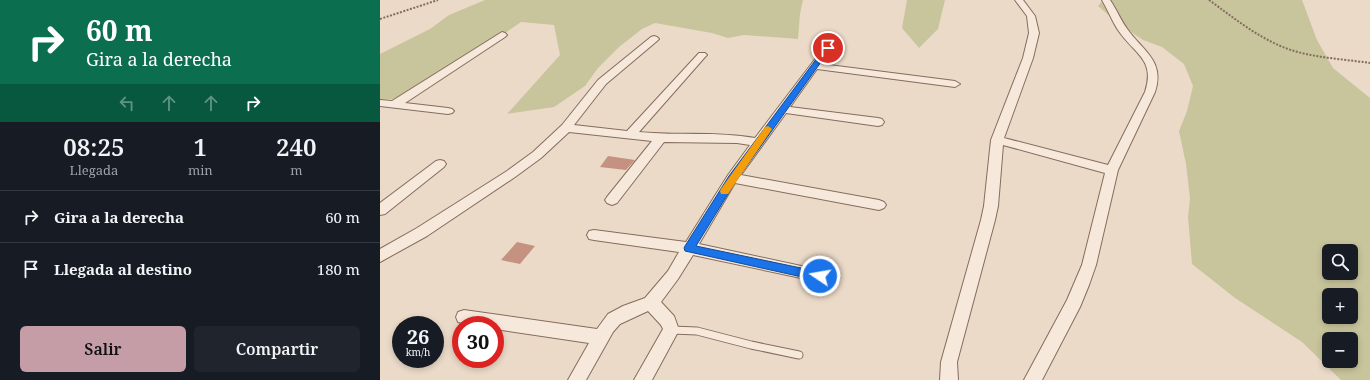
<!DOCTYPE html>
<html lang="es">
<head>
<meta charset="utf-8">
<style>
  :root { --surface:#171b24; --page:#20242c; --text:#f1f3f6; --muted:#9ea1a6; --line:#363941; --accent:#c59da7 }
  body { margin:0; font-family:"Noto Serif",serif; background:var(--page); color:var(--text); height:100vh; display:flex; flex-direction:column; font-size:15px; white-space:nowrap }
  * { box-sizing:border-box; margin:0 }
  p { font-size:13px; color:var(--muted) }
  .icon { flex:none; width:22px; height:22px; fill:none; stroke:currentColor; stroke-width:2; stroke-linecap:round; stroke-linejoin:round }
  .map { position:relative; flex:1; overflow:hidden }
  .panel { display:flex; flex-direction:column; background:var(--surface); width:380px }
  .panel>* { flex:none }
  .banner { background:#0b6e4f; color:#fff; overflow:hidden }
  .buttons { position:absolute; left:942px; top:244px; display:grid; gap:8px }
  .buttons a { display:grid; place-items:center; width:36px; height:36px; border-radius:6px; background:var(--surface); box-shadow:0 2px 6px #0003; font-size:20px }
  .speed { position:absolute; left:12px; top:316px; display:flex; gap:8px; font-size:20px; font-weight:700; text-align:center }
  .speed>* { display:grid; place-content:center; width:52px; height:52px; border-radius:50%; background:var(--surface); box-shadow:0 2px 6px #0003; line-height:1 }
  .speed small { font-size:10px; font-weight:400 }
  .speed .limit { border:6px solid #d22; background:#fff; color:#111 }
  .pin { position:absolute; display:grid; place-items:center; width:34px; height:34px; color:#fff; margin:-17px; border:2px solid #fff; border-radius:50%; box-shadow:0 1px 4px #0007 }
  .me { position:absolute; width:44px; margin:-22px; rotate:282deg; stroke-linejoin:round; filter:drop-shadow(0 0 3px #0008) }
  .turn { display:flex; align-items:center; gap:14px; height:84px; padding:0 20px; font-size:18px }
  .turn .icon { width:52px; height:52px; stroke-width:2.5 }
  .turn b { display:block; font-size:28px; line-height:34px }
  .lanes { display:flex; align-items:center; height:38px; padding:0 20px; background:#0003; justify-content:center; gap:20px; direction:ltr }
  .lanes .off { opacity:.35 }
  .eta { display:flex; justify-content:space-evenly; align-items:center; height:68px; text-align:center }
  .eta b { font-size:24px; font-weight:600; line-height:28px }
  .action { display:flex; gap:8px; margin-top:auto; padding:8px 20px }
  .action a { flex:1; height:46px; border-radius:6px; background:var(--accent); color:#111; font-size:16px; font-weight:600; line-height:46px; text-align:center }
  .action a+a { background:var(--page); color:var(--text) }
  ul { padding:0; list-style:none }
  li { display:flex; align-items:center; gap:12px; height:52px; padding:0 20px; border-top:1px solid var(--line) }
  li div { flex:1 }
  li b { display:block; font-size:15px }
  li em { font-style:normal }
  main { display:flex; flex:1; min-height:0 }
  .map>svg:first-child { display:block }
  .green { fill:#c8c59d; fill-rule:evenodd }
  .building { fill:#c59181 }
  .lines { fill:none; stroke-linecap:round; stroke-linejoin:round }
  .service-casing { stroke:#856c5e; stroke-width:9 }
  .minor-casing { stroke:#856c5e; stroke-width:2 }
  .path { stroke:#856c5e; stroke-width:2; stroke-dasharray:2 1.5; stroke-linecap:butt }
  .service { stroke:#f6e9db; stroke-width:7 }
  .minor { fill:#f6e9db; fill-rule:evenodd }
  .route { fill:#1a73e8; stroke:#114b97 }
  .slow { fill:#f59e0b }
</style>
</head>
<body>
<main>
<section class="panel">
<div class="banner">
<div class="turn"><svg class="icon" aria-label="right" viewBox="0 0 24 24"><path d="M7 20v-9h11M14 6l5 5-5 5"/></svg><div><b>60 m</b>Gira a la derecha</div></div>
<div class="lanes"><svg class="icon off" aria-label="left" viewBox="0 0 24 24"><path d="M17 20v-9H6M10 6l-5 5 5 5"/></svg><svg class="icon off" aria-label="ahead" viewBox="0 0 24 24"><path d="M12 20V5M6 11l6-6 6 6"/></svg><svg class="icon off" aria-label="ahead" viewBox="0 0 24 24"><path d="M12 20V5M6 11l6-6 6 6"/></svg><svg class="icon" aria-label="right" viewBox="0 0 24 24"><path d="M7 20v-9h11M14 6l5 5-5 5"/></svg></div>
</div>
<div class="eta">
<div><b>08:25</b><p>Llegada</p></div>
<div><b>1</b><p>min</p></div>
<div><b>240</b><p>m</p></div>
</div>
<ul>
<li><svg class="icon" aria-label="right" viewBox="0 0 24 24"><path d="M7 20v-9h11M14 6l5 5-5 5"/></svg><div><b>Gira a la derecha</b></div><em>60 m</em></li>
<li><svg class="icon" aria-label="arrive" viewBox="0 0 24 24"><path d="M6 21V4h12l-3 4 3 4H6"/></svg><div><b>Llegada al destino</b></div><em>180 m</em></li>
</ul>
<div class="action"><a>Salir</a><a>Compartir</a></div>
</section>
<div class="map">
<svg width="990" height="380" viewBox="0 0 990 380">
  <rect width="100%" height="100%" fill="#ebdac8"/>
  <path class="green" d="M 105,0 L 423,0 L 420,14 L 418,39 L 364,35 L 348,38 L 332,33 L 275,23 L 262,29 L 239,47 L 218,68 L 205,86 L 174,107 L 127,114 L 180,55 L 174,25 L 141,22 L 51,85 L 13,99 L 0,99 L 0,54 L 50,29 L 69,15 Z
    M 527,0 L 565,0 L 558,29 L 539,48 L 522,28 Z
    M 723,0 L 922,0 L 937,40 L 953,68 L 990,98 L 990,380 L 961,380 L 922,342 L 855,298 L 812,264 L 808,217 L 810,198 L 806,164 L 799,131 L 807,111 L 813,86 L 804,64 L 782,47 L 763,40 L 738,23 L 718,6 ZM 949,251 L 971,251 L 971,273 L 949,273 ZM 949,295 L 971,295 L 971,317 L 949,317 ZM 949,339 L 971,339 L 971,361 L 949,361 Z"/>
  <path class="building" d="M 228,156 L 255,160 L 246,170 L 220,167 Z
    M 137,242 L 155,246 L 140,264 L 121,260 Z"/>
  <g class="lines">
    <defs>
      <path id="service" d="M 292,330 L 317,331 L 371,345 L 419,355"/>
      <path id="minor" d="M 635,0 L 643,0 L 655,16 L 659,33 L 653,58 L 624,138 L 728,165 L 765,92 C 776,59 754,54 738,30 C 732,21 728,10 722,0 L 730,0 C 737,10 741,21 748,30 C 764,52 785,61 775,92 L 738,170 L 716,265 L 709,285 L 700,307 L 662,380 L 644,380 L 687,300 L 702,265 L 725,173 L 623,145 L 618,206 L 615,220 L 577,362 L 578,380 L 560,380 L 561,362 L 601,220 L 604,206 L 611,140 L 643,58 L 649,33 L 647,16 Z
        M 122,32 L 125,33 L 127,35 L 125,37 L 25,103 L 68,108 L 72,109 L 74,111 L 72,113 L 68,114 L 0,106 L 0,100 L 12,101 Z
        M 274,36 L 277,37 L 279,39 L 277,41 L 226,84 L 194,125 L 247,131 L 319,53 L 325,53 L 327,55 L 325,57 L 259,132 C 298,136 337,131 375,138 L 445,46 L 448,45 L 453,48 L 441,64 L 575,81 L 580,84 L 575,87 L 437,69 L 410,107 L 498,118 L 502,119 L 504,122 L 502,125 L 498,126 L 406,113 L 361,175 L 499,200 L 504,202 L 506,205 L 504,208 L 499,210 L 355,183 L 319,244 L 440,270 L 445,272 L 447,276 L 445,280 L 440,282 L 313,255 L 298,279 L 281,302 L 294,316 L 299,330 L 272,380 L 254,380 L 283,329 L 281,325 L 268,311 L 240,324 L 233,332 L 206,380 L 188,380 L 209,343 L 115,329 L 115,325 L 91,325 L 78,322 L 76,317 L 78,312 L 84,310 L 217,329 L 228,314 L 243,306 L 265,298 L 288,271 L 299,252 L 214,240 L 209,239 L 207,235 L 209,231 L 214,230 L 306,242 L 348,175 L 370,145 L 357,143 L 284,142 L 237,203 L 232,205 L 227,203 L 225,200 L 227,197 L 272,141 L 189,132 L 161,158 L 135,177 L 47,236 L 0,262 L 0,249 L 37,228 L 127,171 L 153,152 L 182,125 L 218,80 L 271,37 Z
        M 60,160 L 64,161 L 66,164 L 64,167 L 5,214 L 0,215 L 0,203 L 56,161 Z"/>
    </defs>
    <use href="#service" class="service-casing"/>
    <use href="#minor" class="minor-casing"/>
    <path class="path" d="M 829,0 C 854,18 878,38 908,49 C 934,58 963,59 990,63
      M 0,19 L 58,0"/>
    <use href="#service" class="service"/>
    <use href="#minor" class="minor"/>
  </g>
  <path class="route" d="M 446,46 L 451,48 L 356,181 L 316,246 L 440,272 L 444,273 L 445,276 L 444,279 L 440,281 L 305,251 L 304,248 L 305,246 L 349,176 Z"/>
  <path class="slow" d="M 388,126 L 392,129 L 348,194 L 341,194 L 340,191 L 341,189 L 385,127 Z"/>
</svg>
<div class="buttons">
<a><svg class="icon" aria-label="search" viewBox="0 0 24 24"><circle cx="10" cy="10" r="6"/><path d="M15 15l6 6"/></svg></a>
<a>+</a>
<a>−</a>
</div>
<div class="speed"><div>26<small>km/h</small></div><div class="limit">30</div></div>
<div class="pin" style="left:448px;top:48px;background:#d93025"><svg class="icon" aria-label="arrive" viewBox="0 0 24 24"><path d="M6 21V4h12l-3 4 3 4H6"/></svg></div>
<svg class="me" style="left:440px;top:276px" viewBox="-20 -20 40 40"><circle r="17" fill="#1a73e8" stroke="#fff" stroke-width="3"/><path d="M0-11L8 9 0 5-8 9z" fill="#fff"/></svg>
</div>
</main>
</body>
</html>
